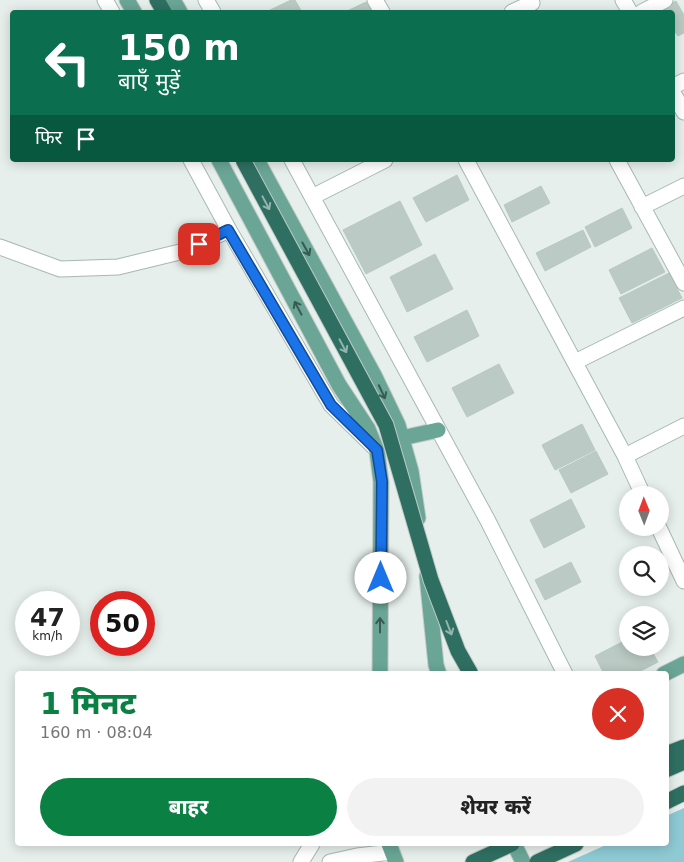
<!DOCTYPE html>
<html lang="hi">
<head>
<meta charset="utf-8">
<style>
  :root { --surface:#fff; --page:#f2f2f2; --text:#222; --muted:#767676; --accent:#0b8043 }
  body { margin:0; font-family:"DejaVu Sans","Noto Sans Devanagari",sans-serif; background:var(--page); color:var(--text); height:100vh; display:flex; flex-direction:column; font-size:19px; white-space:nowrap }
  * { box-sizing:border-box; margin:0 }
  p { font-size:16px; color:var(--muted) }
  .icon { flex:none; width:28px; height:28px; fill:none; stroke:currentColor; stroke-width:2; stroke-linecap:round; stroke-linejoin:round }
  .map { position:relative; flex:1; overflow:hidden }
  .drawer { position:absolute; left:15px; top:671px; width:654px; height:175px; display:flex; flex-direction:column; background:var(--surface); border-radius:5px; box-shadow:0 2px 12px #0003 }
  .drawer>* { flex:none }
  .top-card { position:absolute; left:10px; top:10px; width:665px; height:152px; border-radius:5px; box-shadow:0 2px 12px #0003; background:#0b6e4f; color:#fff; overflow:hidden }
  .needle { width:32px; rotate:359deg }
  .buttons { position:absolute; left:619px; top:486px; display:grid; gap:10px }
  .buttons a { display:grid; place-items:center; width:50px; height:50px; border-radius:50%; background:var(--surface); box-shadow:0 2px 12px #0003; font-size:25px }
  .speed { position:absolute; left:15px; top:591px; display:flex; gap:10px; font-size:25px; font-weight:700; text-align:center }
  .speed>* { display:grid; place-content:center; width:65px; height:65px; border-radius:50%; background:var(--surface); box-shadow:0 2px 12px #0003; line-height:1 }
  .speed small { font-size:12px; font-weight:400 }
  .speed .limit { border:8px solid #d22; background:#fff; color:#111 }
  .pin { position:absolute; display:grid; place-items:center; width:42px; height:42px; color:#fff; margin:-21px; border-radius:10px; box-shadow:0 2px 8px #0006 }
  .me { position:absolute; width:55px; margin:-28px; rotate:0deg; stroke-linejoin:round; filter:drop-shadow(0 0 4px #0008) }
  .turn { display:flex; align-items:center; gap:18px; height:105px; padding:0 25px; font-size:22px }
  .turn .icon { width:65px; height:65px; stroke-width:2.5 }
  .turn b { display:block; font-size:35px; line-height:42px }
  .then { display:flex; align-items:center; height:48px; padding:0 25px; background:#0003; gap:10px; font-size:19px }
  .round { display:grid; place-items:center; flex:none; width:52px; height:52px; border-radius:26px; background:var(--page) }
  .summary { display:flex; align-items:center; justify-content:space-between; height:85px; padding:0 25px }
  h1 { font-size:30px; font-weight:800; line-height:38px; color:var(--accent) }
  .cta { display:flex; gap:10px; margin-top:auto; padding:10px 25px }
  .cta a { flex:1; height:58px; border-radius:30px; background:var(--accent); color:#fff; font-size:20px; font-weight:800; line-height:58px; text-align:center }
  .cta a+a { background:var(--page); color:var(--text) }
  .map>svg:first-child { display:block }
  .water { fill:#8ec9d4 }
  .building { fill:#bbcac4; stroke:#b8c9c2 }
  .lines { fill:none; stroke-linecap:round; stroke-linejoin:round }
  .minor-casing { stroke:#a8b8b2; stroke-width:17 }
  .major-casing { stroke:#c2cac8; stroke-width:17 }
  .highway-casing { stroke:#c2cac8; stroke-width:17 }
  .minor { stroke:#fff; stroke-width:15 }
  .major { stroke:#6aa596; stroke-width:15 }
  .highway { stroke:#2f6f62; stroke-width:15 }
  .highway-bridge-casing { stroke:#c2cac8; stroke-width:17; stroke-linecap:butt }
  .highway-bridge { stroke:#2f6f62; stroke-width:15 }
  .oneway { stroke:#93b5ae }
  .oneway2 { stroke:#365b51 }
  .route-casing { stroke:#114b97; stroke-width:12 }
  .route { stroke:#1a73e8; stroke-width:9 }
</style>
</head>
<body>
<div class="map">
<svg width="684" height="862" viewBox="0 0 684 862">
  <rect width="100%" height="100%" fill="#e6efeb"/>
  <path class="water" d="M 684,808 L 684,862 L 568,862 L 608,844 L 666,844 L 666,816 Z"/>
  <path class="building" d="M 291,0 L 295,0 L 302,12 L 266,12 Z
    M 676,1 L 684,15 L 684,33 L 678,36 L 672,27 L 672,12 L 664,12 L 662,9 Z
    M 366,2 L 372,12 L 345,12 Z
    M 457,175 L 469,200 L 426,222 L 413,198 Z
    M 541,186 L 550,203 L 512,222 L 504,205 Z
    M 400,201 L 422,245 L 366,274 L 343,230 Z
    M 622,208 L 632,228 L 595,247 L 585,227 Z
    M 583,230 L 591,247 L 545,271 L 536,253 Z
    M 652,248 L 665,272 L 621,294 L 609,270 Z
    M 435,254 L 453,289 L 407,312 L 390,277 Z
    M 669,273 L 682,298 L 632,323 L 619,298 Z
    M 467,310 L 479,336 L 427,362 L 414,337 Z
    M 499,364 L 514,393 L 467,417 L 452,388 Z
    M 582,424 L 595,450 L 555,470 L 542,445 Z
    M 596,451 L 608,474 L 571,493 L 559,470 Z
    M 571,499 L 585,527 L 544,548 L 530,520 Z
    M 571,562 L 581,582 L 545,600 L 535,580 Z
    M 628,639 L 628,648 L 650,648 L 658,662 L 635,674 L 604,674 L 595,656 Z"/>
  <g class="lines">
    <defs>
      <path id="minor" d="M 105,0 L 112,12
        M 206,0 L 213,12
        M 375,0 L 382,12
        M 623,0 L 630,12
        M 512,12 L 532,3
        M 642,12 L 665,0
        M 672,87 L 684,81
        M 672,91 L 684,112
        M 191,160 L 229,230 L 331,405 L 376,449
        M 292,160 L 488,521 L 565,674
        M 466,160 L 625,456 L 643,495
        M 617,160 L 684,283
        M 312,197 L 385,160
        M 642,207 L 684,186
        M 0,247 L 60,269 L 118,267 L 184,251 L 229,230
        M 575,362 L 684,308
        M 625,456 L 684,426
        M 659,528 L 684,581
        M 301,862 L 312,844
        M 330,862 L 357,856 L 392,852"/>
      <path id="major" d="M 127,0 L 134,12
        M 173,0 L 180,12
        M 219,160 L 339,385 L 368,429 L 377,451 L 381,482 L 380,674
        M 257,160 L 374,375 L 398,425 L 411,471 L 418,518
        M 402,438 L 438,430
        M 427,576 L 436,665 L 439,674
        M 664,674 L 684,664
        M 389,844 L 396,862
        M 514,844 L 523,862"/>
      <path id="highway" d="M 157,0 L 164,12
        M 666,754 L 684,747
        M 666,770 L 684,762
        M 666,802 L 684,793
        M 473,862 L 512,844
        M 537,862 L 576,844"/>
    </defs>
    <use href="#minor" class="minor-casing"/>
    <use href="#major" class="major-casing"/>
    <use href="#highway" class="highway-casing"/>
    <use href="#minor" class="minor"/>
    <use href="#major" class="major"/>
    <use href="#highway" class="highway"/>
    <defs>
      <path id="highway-bridge" d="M 243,160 L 386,425 L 431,580 L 458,651 L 471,674"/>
    </defs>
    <use href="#highway-bridge" class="highway-bridge-casing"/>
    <use href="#highway-bridge" class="highway-bridge"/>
  </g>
  <defs><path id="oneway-shaft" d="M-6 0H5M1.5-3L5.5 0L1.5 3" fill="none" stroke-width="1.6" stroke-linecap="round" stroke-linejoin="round" transform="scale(1.25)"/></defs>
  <g class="oneway">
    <use href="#oneway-shaft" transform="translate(266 203) rotate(62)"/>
    <use href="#oneway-shaft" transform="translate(343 346) rotate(62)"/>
    <use href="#oneway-shaft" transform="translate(449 628) rotate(69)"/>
  </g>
  <g class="oneway2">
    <use href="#oneway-shaft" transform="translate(306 249) rotate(61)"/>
    <use href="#oneway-shaft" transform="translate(298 308) rotate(-118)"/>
    <use href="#oneway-shaft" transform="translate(382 392) rotate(65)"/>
    <use href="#oneway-shaft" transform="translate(380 625) rotate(-90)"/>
  </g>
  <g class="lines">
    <defs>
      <path id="route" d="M 199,244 L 228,230 L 331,405 L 377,450 L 382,482 L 381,578"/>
    </defs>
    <use href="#route" class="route-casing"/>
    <use href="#route" class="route"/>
  </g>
</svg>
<div class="buttons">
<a><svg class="needle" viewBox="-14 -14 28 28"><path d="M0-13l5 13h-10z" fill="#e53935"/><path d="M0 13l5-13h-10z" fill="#767676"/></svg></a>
<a><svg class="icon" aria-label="search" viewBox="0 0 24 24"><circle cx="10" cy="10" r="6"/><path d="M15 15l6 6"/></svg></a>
<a><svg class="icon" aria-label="layers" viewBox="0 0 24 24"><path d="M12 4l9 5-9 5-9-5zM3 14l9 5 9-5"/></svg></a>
</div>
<div class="speed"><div>47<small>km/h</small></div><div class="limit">50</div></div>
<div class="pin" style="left:199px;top:244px;background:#d93025"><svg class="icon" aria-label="arrive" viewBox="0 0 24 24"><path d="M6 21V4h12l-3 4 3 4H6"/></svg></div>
<svg class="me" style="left:381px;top:578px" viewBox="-20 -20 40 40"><circle r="19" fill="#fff"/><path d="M0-13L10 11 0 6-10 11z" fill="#1a73e8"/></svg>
<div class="top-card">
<div class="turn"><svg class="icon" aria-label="left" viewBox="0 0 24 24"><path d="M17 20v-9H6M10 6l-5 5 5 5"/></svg><div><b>150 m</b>बाएँ मुड़ें</div></div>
<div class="then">फिर<svg class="icon" aria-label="arrive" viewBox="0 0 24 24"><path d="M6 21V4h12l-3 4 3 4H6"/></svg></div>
</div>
<section class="drawer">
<div class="summary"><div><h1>1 मिनट</h1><p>160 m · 08:04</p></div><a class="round" style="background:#d93025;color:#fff"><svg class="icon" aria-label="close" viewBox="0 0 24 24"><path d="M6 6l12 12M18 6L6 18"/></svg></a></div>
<div class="cta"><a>बाहर</a><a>शेयर करें</a></div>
</section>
</div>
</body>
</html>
